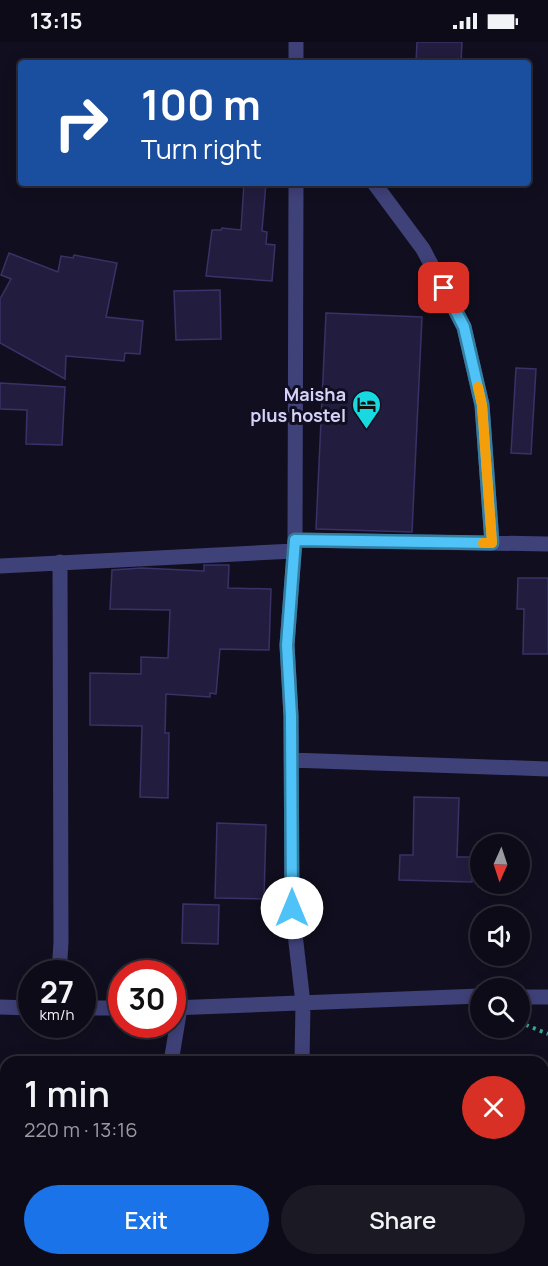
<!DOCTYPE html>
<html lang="en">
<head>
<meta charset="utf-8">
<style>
  :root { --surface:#0d0b17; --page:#1b1924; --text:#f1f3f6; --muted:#9a9ba1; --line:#2d2b36; --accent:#1a73e8 }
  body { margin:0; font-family:Manrope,sans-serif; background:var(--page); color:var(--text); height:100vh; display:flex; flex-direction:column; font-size:22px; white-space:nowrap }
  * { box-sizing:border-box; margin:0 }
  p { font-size:20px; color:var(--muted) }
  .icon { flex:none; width:33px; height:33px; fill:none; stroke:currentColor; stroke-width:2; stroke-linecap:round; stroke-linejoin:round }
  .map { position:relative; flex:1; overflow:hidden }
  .sheet { position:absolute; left:0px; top:1014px; width:549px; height:210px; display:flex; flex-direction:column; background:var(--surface); border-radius:18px 18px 0 0; box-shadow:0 3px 15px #0003,0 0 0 2px var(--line) }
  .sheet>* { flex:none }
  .banner { position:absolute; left:18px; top:18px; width:513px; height:126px; border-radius:6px; box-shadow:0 3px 15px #0003,0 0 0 2px var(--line); background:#1a4fa0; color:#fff; overflow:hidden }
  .needle { width:39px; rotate:183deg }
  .tools { position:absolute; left:470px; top:792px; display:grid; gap:12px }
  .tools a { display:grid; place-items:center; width:60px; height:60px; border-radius:50%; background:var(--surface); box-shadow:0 3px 15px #0003,0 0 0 2px var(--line); font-size:30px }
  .speed { position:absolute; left:18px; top:918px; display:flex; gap:12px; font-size:30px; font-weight:700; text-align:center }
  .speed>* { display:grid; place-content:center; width:78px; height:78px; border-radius:50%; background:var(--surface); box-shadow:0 3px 15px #0003,0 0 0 2px var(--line); line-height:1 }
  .speed small { font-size:15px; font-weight:400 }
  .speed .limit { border:9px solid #d22; background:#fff; color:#111 }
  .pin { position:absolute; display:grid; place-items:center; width:51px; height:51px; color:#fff; margin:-26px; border-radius:12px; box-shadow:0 3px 9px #0006 }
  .me { position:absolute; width:66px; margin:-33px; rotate:0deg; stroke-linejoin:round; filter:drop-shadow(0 0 4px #0008) }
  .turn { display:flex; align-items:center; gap:21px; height:126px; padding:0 24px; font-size:27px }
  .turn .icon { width:78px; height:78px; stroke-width:2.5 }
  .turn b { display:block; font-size:42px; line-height:51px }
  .round { display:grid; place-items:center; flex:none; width:63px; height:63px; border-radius:32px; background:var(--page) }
  .head { display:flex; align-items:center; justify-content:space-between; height:102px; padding:0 24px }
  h1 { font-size:36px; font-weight:600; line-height:45px }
  .primary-button { display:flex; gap:12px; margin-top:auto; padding:12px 24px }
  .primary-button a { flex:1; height:69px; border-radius:36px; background:var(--accent); color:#fff; font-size:24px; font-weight:600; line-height:69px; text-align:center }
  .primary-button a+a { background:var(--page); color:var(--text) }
  .status { display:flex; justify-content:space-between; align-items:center; height:42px; padding:0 30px; background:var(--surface); direction:ltr }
  .status svg { height:16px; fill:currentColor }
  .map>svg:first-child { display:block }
  .building { fill:#221d3e; stroke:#393267; stroke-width:1.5 }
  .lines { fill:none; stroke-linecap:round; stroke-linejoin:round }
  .path { stroke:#3ba598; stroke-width:4; stroke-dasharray:3 4.5; stroke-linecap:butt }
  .street { stroke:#3f4179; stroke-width:15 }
  .route-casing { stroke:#337fa1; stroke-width:15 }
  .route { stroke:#4fc3f7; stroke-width:10 }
  .slow { stroke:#f59e0b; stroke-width:10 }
  .labels { text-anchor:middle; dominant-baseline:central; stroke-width:6; stroke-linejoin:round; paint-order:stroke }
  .poi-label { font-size:18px; font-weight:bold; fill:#d4d2fa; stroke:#110f1f; text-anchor:end }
</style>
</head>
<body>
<div class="status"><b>13:15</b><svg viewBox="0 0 49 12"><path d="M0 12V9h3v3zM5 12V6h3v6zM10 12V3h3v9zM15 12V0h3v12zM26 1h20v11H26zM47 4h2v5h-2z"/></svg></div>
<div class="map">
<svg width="548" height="1224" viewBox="0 0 548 1224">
  <rect width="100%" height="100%" fill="#110f1f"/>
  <path class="building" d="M 417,0 L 462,0 L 461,21 L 416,21 Z
    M 244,141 L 266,141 L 262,189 L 267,190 L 266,202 L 275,203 L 272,239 L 206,234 L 212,188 L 221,188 L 222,186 L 241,188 Z
    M 9,211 L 58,230 L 61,214 L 73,216 L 74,213 L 117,221 L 106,275 L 143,279 L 140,312 L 125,311 L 124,319 L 66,314 L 65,337 L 0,301 L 0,257 L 11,237 L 1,233 Z
    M 220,248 L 221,297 L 176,298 L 174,249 Z
    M 326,271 L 422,275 L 412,490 L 316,487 Z
    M 516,326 L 536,327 L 531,412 L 511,411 Z
    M 0,341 L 65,345 L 62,403 L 26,402 L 27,368 L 0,367 Z
    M 204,523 L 229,523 L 228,546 L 271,547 L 269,608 L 220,607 L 216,652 L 210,651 L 210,655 L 166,652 L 165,691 L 169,691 L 168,756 L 140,755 L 142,684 L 90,683 L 90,631 L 141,632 L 141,615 L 168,616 L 170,568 L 110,567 L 112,528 L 142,526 L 204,529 Z
    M 518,536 L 548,536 L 548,612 L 523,612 L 524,567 L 517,567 Z
    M 414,755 L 459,756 L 457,815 L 473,815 L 472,840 L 399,838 L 400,813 L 413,813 Z
    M 217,781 L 266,783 L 264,857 L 215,856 Z
    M 183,862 L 219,863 L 218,902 L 182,901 Z"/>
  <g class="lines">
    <path class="path" d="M 519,980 L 548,992"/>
    <path class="street" d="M 296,21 L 296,0
      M 296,141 L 295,498 L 287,603 L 291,674 L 292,866 L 303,961 L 302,1020
      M 374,141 L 423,207 L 464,285 L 482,363 L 492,501
      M 295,498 L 548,502
      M 0,524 L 294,509
      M 291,718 L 548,727
      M 59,932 L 61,900 L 60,520
      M 519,955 L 548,955
      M 0,965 L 32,966
      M 82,966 L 122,966
      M 172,966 L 480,954
      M 171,1020 L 180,966
      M 135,1224 L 136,1218
      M 299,1224 L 299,1218"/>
  </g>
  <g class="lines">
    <defs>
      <path id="route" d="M 292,866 L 291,674 L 287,603 L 295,498 L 492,501 L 482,363 L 464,285 L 444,246"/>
    </defs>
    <use href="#route" class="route-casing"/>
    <use href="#route" class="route"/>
    <path class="slow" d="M 478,345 L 482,363 L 492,501 L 483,501"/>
  </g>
  <defs>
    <symbol id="hotel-pin" viewBox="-11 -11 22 30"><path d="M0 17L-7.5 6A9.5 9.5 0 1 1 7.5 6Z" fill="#18d9e0" stroke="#110f1f"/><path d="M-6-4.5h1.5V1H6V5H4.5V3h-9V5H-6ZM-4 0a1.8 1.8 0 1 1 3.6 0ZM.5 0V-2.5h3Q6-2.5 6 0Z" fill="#111"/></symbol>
  </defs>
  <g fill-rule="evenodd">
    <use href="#hotel-pin" x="350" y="346" width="33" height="45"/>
  </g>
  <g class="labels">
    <g class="poi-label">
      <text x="346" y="352">Maisha<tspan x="346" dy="21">plus hostel</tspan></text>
    </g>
  </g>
</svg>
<div class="tools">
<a><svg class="needle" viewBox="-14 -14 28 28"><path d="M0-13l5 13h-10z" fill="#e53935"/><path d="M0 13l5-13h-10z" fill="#9a9ba1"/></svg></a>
<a><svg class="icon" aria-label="sound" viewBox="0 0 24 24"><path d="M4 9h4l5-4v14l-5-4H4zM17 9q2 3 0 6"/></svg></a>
<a><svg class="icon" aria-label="search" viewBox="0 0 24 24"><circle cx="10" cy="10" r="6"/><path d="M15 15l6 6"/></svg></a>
</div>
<div class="speed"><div>27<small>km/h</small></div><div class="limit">30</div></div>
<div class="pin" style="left:444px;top:246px;background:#d93025"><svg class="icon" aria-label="arrive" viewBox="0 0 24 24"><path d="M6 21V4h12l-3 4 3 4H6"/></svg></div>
<svg class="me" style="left:292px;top:866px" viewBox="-20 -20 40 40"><circle r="19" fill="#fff"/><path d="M0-13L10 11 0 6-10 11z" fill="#4fc3f7"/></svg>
<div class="banner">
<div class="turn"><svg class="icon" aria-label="right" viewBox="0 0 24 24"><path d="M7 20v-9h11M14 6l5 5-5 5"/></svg><div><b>100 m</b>Turn right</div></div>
</div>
<section class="sheet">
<div class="head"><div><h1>1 min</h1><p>220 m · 13:16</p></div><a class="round" style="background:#d93025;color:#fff"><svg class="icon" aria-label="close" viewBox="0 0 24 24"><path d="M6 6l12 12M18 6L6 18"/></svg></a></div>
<div class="primary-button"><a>Exit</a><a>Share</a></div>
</section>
</div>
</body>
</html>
